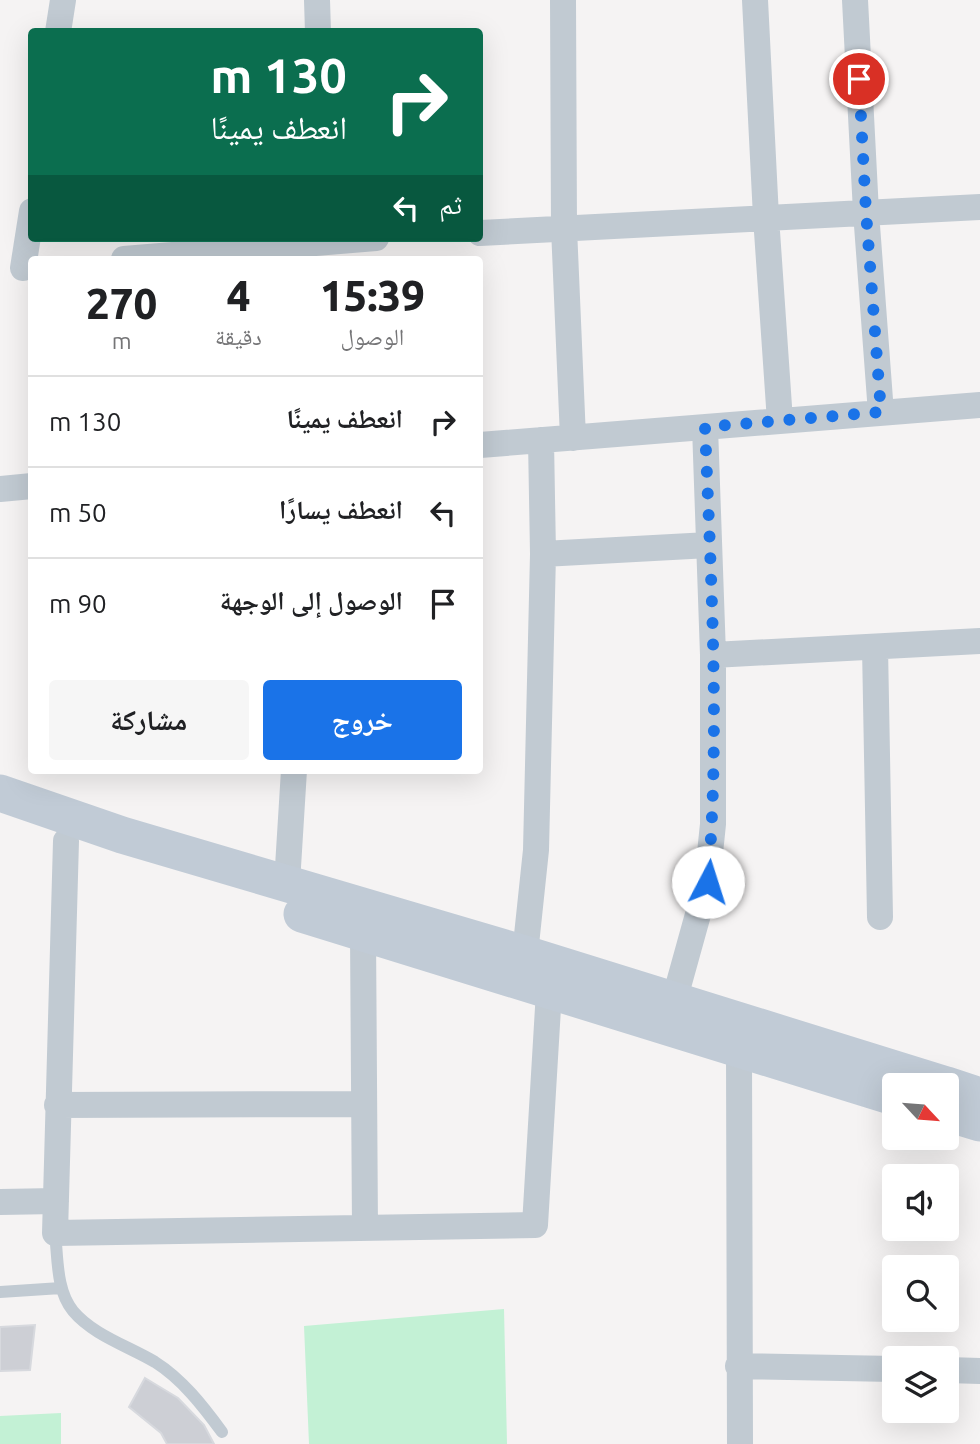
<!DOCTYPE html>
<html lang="ar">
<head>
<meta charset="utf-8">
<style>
  :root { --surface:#fff; --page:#f6f6f6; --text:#202124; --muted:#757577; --line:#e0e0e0; --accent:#1a73e8 }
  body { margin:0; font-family:Ubuntu,"Noto Naskh Arabic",sans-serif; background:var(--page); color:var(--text); direction:rtl; height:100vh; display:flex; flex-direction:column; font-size:26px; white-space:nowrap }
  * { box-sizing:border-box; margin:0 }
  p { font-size:23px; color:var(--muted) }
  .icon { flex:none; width:38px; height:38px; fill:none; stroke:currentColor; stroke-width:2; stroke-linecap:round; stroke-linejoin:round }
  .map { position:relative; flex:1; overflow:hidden; direction:ltr }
  .side { position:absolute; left:28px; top:256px; width:455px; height:518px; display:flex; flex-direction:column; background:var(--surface); border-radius:7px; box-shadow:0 7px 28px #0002; direction:rtl }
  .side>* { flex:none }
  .guide { position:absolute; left:28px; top:28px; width:455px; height:214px; border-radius:7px; box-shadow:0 7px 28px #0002; direction:rtl; background:#0b6e4f; color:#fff; overflow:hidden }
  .needle { width:46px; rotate:116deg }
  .fabs { position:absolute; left:882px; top:1073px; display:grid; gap:14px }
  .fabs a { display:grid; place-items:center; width:77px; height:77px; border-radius:7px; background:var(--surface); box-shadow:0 7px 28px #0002; font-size:35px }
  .pin { position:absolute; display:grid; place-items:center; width:60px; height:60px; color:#fff; margin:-30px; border:4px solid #fff; border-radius:50%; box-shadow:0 2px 7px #0007 }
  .me { position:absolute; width:77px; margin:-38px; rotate:5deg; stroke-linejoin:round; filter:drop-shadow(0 0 5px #0008) }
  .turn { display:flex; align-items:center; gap:24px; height:147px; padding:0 21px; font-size:32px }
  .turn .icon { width:91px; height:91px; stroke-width:2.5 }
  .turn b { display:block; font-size:49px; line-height:60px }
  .then { display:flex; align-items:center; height:66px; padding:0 21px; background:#0003; gap:14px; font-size:26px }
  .eta { display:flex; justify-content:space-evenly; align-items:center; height:119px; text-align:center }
  .eta b { font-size:42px; font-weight:800; line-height:49px }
  .cta { display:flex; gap:14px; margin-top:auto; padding:14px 21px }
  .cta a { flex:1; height:80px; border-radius:7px; background:var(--accent); color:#fff; font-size:28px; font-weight:800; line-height:80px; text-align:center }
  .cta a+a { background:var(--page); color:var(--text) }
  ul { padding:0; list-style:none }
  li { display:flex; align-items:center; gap:21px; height:91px; padding:0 21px; border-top:2px solid var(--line) }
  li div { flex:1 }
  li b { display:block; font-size:26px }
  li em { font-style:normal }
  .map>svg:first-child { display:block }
  .green { fill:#c3f1d5 }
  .building { fill:#cdcfd5; stroke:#d7d9de; stroke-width:2 }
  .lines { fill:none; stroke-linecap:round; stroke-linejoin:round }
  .lane { stroke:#c1cad2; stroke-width:12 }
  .street { stroke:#c1cad2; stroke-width:26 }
  .secondary { stroke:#c1cbd6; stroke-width:37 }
  .route { stroke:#1a73e8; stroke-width:12; stroke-dasharray:0 21.6 }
</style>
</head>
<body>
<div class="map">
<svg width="980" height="1444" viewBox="0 0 980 1444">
  <rect width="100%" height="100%" fill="#f5f3f3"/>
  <path class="green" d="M 504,1309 L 507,1444 L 309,1444 L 304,1326 Z
    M 61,1413 L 61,1444 L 0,1444 L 0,1416 Z"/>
  <path class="building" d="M 35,1325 L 30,1370 L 0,1371 L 0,1327 Z
    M 145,1378 L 178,1398 L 204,1425 L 214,1444 L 167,1444 L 161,1433 L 129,1407 Z"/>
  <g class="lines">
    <path class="lane" d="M 55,1233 C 58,1258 56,1290 73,1311 C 93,1335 128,1346 155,1362 C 182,1379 203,1406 222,1432
      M 0,1292 L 61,1288"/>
    <path class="street" d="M 317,0 L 318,32
      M 563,0 L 564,228 L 573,438
      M 755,0 L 766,217 L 780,421
      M 855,0 L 866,212 L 881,413
      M 58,32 L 63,0
      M 480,233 L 980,207
      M 124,259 L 376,238
      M 23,268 L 32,211
      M 480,445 L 980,405
      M 0,489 L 32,486
      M 543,554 L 709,545
      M 875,647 L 880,917
      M 713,655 L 980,641
      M 66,841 L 55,1233 L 535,1225 L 549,991
      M 287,883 L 294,770
      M 363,933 L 365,1228
      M 525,954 L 536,850 L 543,554 L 541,440
      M 674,1001 L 707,882 L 713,824 L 713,655 L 705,427
      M 739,1051 L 740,1444
      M 57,1105 L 363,1104
      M 0,1202 L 56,1201
      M 738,1366 L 894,1369
      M 947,1370 L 980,1371"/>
    <path class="secondary" d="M 0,793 L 122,835 L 525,954 L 946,1085
      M 302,914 L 894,1097
      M 947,1085 L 980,1096
      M 947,1113 L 980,1123"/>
  </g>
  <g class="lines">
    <path class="route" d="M 708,882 C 720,731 711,578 705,427 L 881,412 L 866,212 L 859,79"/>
  </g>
</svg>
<div class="fabs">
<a><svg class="needle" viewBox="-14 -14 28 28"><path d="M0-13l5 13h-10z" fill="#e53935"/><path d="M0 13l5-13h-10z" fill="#757577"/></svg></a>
<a><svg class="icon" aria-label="sound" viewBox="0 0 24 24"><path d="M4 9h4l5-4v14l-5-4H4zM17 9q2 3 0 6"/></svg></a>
<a><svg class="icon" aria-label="search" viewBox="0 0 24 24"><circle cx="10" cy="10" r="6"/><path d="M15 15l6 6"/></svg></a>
<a><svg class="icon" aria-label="layers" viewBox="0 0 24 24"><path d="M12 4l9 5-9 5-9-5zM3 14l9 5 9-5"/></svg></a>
</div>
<div class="pin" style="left:859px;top:79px;background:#d93025"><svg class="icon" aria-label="arrive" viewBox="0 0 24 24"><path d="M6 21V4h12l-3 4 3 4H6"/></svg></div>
<svg class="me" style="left:708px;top:882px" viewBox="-20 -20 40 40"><circle r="19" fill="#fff"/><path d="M0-13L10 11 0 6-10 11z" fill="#1a73e8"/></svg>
<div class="guide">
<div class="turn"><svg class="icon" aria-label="right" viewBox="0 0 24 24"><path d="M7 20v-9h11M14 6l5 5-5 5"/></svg><div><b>130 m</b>انعطف يمينًا</div></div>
<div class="then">ثم<svg class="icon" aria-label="left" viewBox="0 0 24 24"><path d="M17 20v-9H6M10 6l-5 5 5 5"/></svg></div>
</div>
<section class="side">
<div class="eta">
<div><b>15:39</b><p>الوصول</p></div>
<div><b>4</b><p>دقيقة</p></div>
<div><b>270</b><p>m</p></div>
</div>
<ul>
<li><svg class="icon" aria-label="right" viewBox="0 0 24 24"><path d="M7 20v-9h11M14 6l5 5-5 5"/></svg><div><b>انعطف يمينًا</b></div><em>130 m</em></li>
<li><svg class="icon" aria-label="left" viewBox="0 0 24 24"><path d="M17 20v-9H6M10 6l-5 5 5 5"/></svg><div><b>انعطف يسارًا</b></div><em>50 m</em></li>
<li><svg class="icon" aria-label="arrive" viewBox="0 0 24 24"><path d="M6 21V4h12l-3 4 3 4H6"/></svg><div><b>الوصول إلى الوجهة</b></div><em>90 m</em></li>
</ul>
<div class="cta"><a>خروج</a><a>مشاركة</a></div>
</section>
</div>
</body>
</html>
